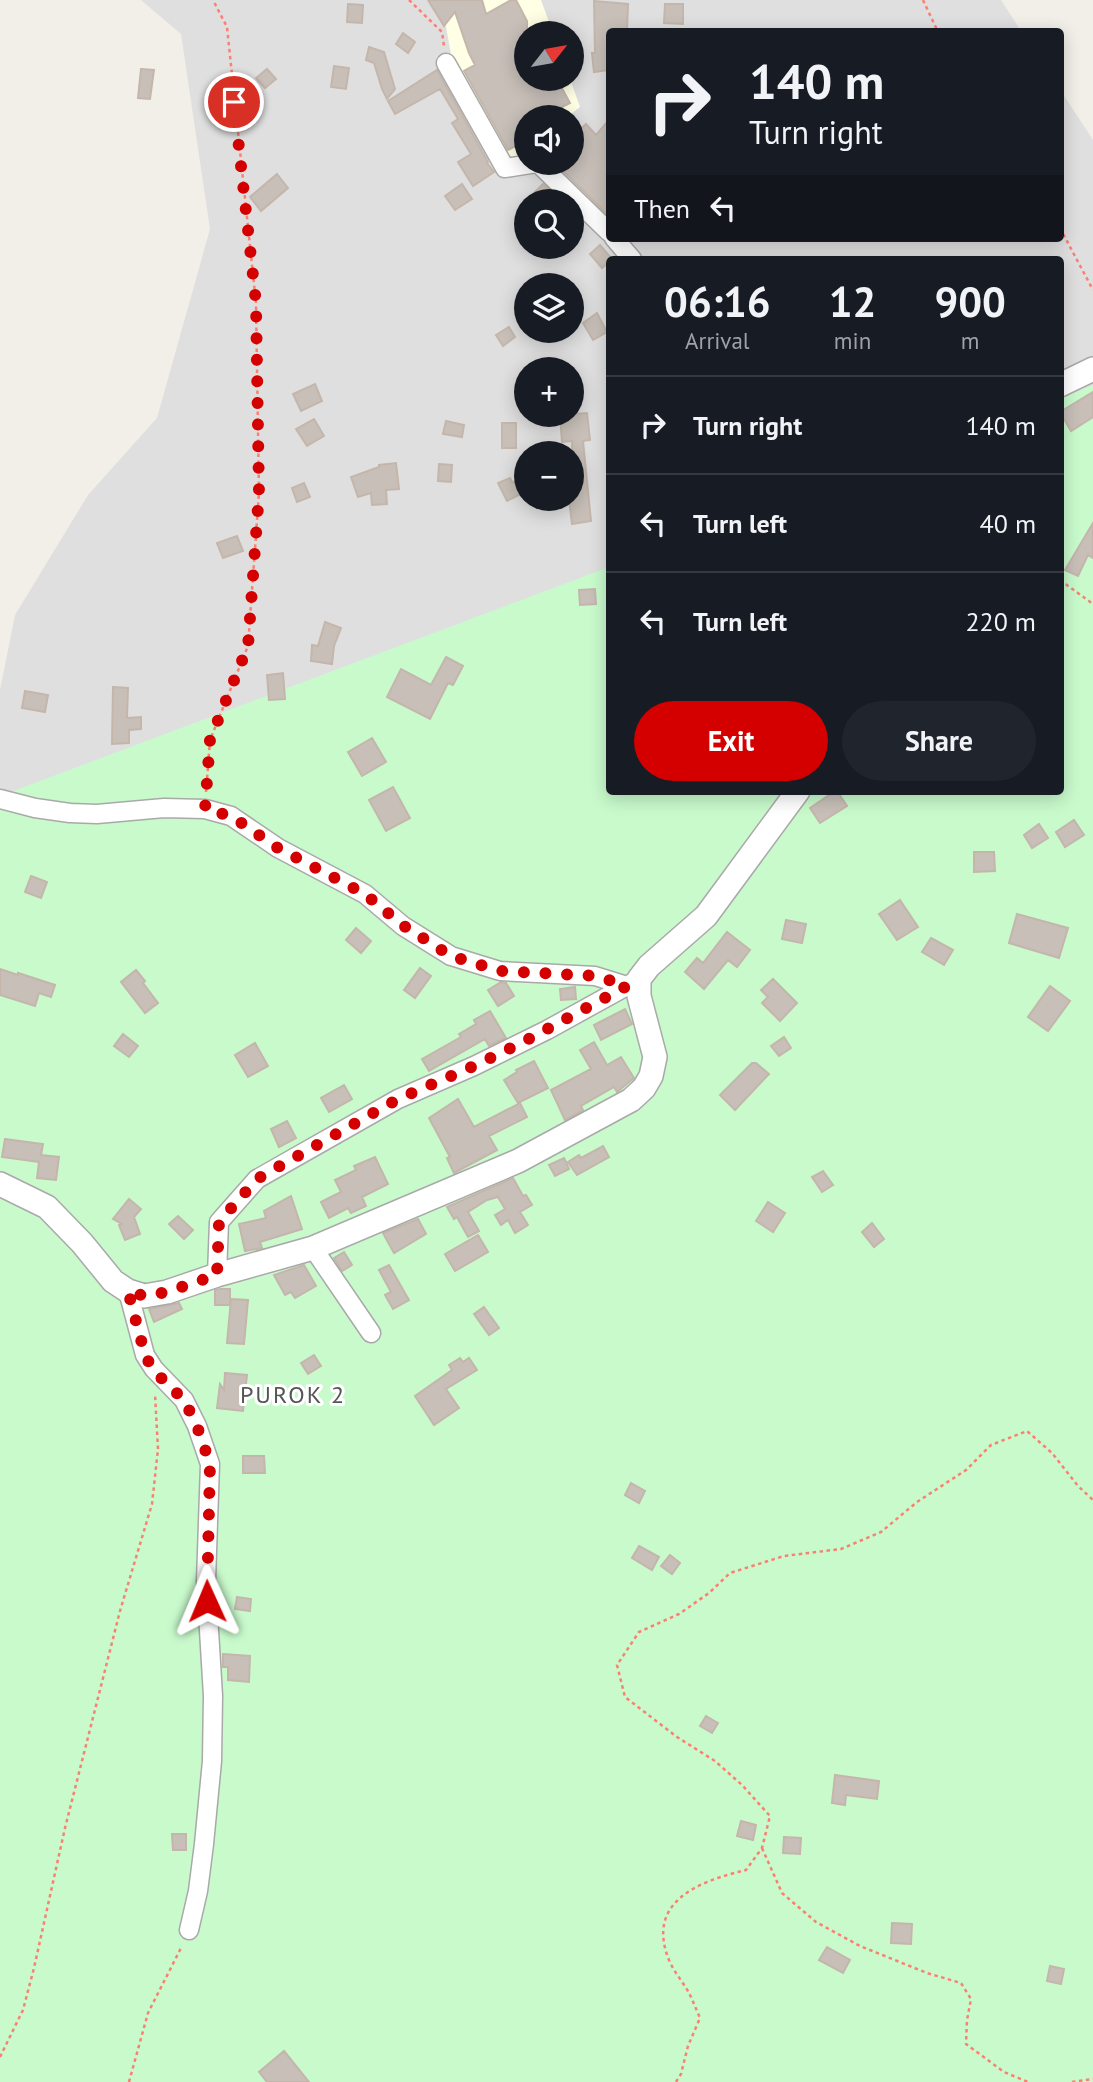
<!DOCTYPE html>
<html lang="en">
<head>
<meta charset="utf-8">
<style>
  :root { --surface:#171b24; --page:#20242c; --text:#f1f3f6; --muted:#9ea1a6; --line:#363941; --accent:#d40000 }
  body { margin:0; font-family:"PT Sans",sans-serif; background:var(--page); color:var(--text); height:100vh; display:flex; flex-direction:column; font-size:26px; white-space:nowrap }
  * { box-sizing:border-box; margin:0 }
  p { font-size:23px; color:var(--muted) }
  .icon { flex:none; width:38px; height:38px; fill:none; stroke:currentColor; stroke-width:2; stroke-linecap:round; stroke-linejoin:round }
  .map { position:relative; flex:1; overflow:hidden }
  .sheet { position:absolute; left:606px; top:256px; width:458px; height:539px; display:flex; flex-direction:column; background:var(--surface); border-radius:7px; box-shadow:0 4px 18px #0003 }
  .sheet>* { flex:none }
  .hud { position:absolute; left:606px; top:28px; width:458px; height:214px; border-radius:7px; box-shadow:0 4px 18px #0003; background:#171b24; color:var(--text); overflow:hidden }
  .needle { width:46px; rotate:59deg }
  .buttons { position:absolute; left:514px; top:21px; display:grid; gap:14px }
  .buttons a { display:grid; place-items:center; width:70px; height:70px; border-radius:50%; background:var(--surface); box-shadow:0 4px 18px #0003; font-size:35px }
  .pin { position:absolute; display:grid; place-items:center; width:60px; height:60px; color:#fff; margin:-30px; border:4px solid #fff; border-radius:50%; box-shadow:0 2px 7px #0007 }
  .me { position:absolute; width:77px; margin:-38px; rotate:359deg; stroke-linejoin:round; filter:drop-shadow(0 0 5px #0008) }
  .turn { display:flex; align-items:center; gap:24px; height:147px; padding:0 28px; font-size:32px }
  .turn .icon { width:91px; height:91px; stroke-width:2.5 }
  .turn b { display:block; font-size:49px; line-height:60px }
  .then { display:flex; align-items:center; height:66px; padding:0 28px; background:#0003; gap:14px; font-size:26px }
  .eta { display:flex; justify-content:space-evenly; align-items:center; height:119px; text-align:center }
  .eta b { font-size:42px; font-weight:700; line-height:49px }
  .primary-button { display:flex; gap:14px; margin-top:auto; padding:14px 28px }
  .primary-button a { flex:1; height:80px; border-radius:42px; background:var(--accent); color:#fff; font-size:28px; font-weight:700; line-height:80px; text-align:center }
  .primary-button a+a { background:var(--page); color:var(--text) }
  ul { padding:0; list-style:none }
  li { display:flex; align-items:center; gap:21px; height:98px; padding:0 28px; border-top:2px solid var(--line) }
  li div { flex:1 }
  li b { display:block; font-size:26px }
  li em { font-style:normal }
  .map>svg:first-child { display:block }
  .residential { fill:#e0dfdf; fill-rule:evenodd }
  .education { fill:#ffffe5 }
  .park { fill:#c8facc }
  .building { fill:#c7bfb8; stroke:#c4b6ab; stroke-width:2 }
  .lines { fill:none; stroke-linecap:round; stroke-linejoin:round }
  .minor-casing { stroke:#a9a9a9; stroke-width:21 }
  .tertiary-casing { stroke:#a9a9a9; stroke-width:26 }
  .path { stroke:#fa8072; stroke-width:2.5; stroke-dasharray:3.5 3.5; stroke-linecap:butt }
  .minor { stroke:#fff; stroke-width:18 }
  .tertiary { stroke:#fff; stroke-width:23 }
  .route { stroke:#d40000; stroke-width:12; stroke-dasharray:0 21.6 }
  .labels { text-anchor:middle; dominant-baseline:central; stroke-width:6; stroke-linejoin:round; paint-order:stroke }
  .neighbourhood-label { font-size:24px; letter-spacing:2px; fill:#555; stroke:#fff }
</style>
</head>
<body>
<div class="map">
<svg width="1093" height="2082" viewBox="0 0 1093 2082">
  <rect width="100%" height="100%" fill="#f2efe9"/>
  <path class="residential" d="M 141,0 L 1001,0 L 1021,31 L 609,32 L 609,238 L 1060,238 L 1061,91 L 1093,140 L 1093,1126 L 0,1201 L 0,690 L 15,615 L 88,495 L 157,418 L 210,229 L 181,34 ZM 527,33 L 572,33 L 572,79 L 527,79 ZM 527,117 L 572,117 L 572,163 L 527,163 ZM 527,201 L 572,201 L 572,247 L 527,247 ZM 609,259 L 1060,259 L 1060,791 L 609,791 ZM 527,285 L 572,285 L 572,331 L 527,331 ZM 527,369 L 572,369 L 572,415 L 527,415 ZM 527,453 L 572,453 L 572,499 L 527,499 Z"/>
  <path class="education" d="M 441,0 L 541,0 L 553,33 L 527,33 L 527,79 L 570,79 L 580,107 L 567,117 L 527,117 L 527,149 L 507,165 L 454,70 Z"/>
  <path class="park" d="M 1093,385 L 1093,2082 L 0,2082 L 0,796 L 609,567 L 609,791 L 1060,791 L 1061,398 Z"/>
  <path class="building" d="M 428,0 L 482,0 L 486,14 L 511,0 L 516,0 L 527,21 L 527,79 L 557,79 L 570,103 L 542,117 L 527,117 L 527,140 L 508,150 L 464,71 L 475,65 L 469,53 L 455,12 L 444,26 Z
    M 594,1 L 628,4 L 627,32 L 609,32 L 609,46 L 607,47 L 609,70 L 594,72 L 592,53 L 595,53 Z
    M 348,4 L 363,5 L 362,23 L 347,22 Z
    M 665,4 L 683,4 L 683,24 L 664,23 Z
    M 403,33 L 415,42 L 408,53 L 396,44 Z
    M 369,47 L 384,52 L 395,89 L 387,99 L 382,89 L 374,63 L 366,60 Z
    M 334,66 L 349,68 L 346,89 L 331,87 Z
    M 141,69 L 154,70 L 150,99 L 138,98 Z
    M 267,69 L 276,79 L 265,88 L 256,78 Z
    M 437,70 L 488,162 L 487,163 L 494,172 L 473,186 L 458,162 L 471,154 L 452,123 L 458,119 L 440,89 L 395,114 L 388,101 Z
    M 609,120 L 609,216 L 559,167 L 563,163 L 572,163 L 572,137 L 586,124 L 596,135 Z
    M 277,174 L 288,188 L 261,211 L 250,197 Z
    M 462,184 L 472,199 L 455,210 L 445,196 Z
    M 543,184 L 556,196 L 551,201 L 541,201 L 533,194 Z
    M 600,245 L 612,259 L 609,259 L 609,262 L 602,268 L 590,254 Z
    M 597,313 L 607,332 L 593,340 L 583,323 Z
    M 509,327 L 515,337 L 503,346 L 496,335 Z
    M 315,384 L 322,401 L 301,411 L 293,394 Z
    M 1093,392 L 1093,417 L 1071,431 L 1060,412 Z
    M 587,413 L 590,440 L 583,441 L 591,521 L 572,524 L 569,499 L 573,499 L 572,441 L 562,442 L 560,415 Z
    M 314,419 L 324,436 L 307,446 L 296,429 Z
    M 446,421 L 464,425 L 462,437 L 443,434 Z
    M 502,423 L 516,423 L 516,448 L 502,448 Z
    M 396,463 L 399,489 L 386,490 L 387,504 L 372,505 L 371,493 L 358,497 L 351,477 L 379,467 L 379,465 Z
    M 439,464 L 452,465 L 451,482 L 438,481 Z
    M 510,478 L 512,482 L 527,479 L 527,491 L 507,501 L 498,483 Z
    M 304,483 L 310,497 L 297,502 L 292,488 Z
    M 1093,523 L 1093,558 L 1088,555 L 1078,576 L 1065,570 Z
    M 237,536 L 243,551 L 223,558 L 217,543 Z
    M 595,589 L 596,604 L 580,605 L 579,590 Z
    M 325,622 L 341,628 L 334,646 L 332,664 L 311,661 L 312,645 L 318,646 Z
    M 446,657 L 463,666 L 453,685 L 448,683 L 430,719 L 387,697 L 401,669 L 431,685 Z
    M 283,673 L 285,699 L 269,700 L 267,675 Z
    M 113,687 L 128,688 L 127,718 L 141,717 L 141,729 L 129,730 L 129,743 L 112,744 Z
    M 25,691 L 48,695 L 45,712 L 22,708 Z
    M 372,738 L 386,762 L 362,776 L 348,752 Z
    M 393,787 L 410,818 L 386,831 L 369,800 Z
    M 835,791 L 837,791 L 847,806 L 820,823 L 810,808 Z
    M 1074,820 L 1084,835 L 1065,847 L 1056,832 Z
    M 1039,824 L 1048,838 L 1032,848 L 1024,835 Z
    M 974,852 L 994,852 L 995,871 L 974,872 Z
    M 31,876 L 47,882 L 41,898 L 25,892 Z
    M 900,900 L 918,927 L 897,940 L 879,914 Z
    M 1017,914 L 1068,928 L 1059,958 L 1009,943 Z
    M 786,920 L 806,924 L 802,943 L 782,939 Z
    M 356,928 L 371,941 L 361,953 L 346,940 Z
    M 727,932 L 750,950 L 737,967 L 728,960 L 704,989 L 685,972 L 697,958 L 703,963 Z
    M 931,938 L 953,950 L 944,965 L 922,952 Z
    M 420,968 L 431,976 L 415,998 L 404,990 Z
    M 0,969 L 18,975 L 18,973 L 55,985 L 51,997 L 39,993 L 35,1006 L 0,995 Z
    M 136,970 L 145,981 L 143,983 L 158,1003 L 145,1013 L 121,982 Z
    M 773,979 L 797,1003 L 780,1021 L 762,1003 L 768,997 L 761,990 Z
    M 501,982 L 506,983 L 514,996 L 498,1006 L 488,990 Z
    M 1050,986 L 1070,1001 L 1048,1031 L 1028,1017 Z
    M 575,987 L 576,999 L 561,1000 L 560,989 Z
    M 625,1009 L 632,1024 L 601,1040 L 594,1025 Z
    M 490,1011 L 506,1038 L 489,1046 L 485,1039 L 429,1071 L 422,1059 L 461,1037 L 459,1034 L 476,1024 L 474,1020 Z
    M 123,1034 L 138,1046 L 129,1057 L 114,1046 Z
    M 784,1037 L 791,1048 L 779,1056 L 771,1046 Z
    M 594,1042 L 607,1065 L 621,1057 L 634,1078 L 617,1092 L 614,1087 L 581,1106 L 583,1110 L 565,1120 L 551,1090 L 591,1069 L 580,1050 Z
    M 255,1043 L 268,1066 L 248,1077 L 235,1055 Z
    M 534,1061 L 548,1088 L 518,1103 L 504,1080 L 517,1072 L 516,1070 Z
    M 752,1063 L 756,1063 L 769,1074 L 735,1110 L 720,1095 Z
    M 344,1085 L 352,1099 L 329,1112 L 321,1098 Z
    M 458,1099 L 474,1127 L 520,1103 L 527,1117 L 489,1136 L 497,1150 L 454,1173 L 447,1158 L 450,1157 L 429,1118 Z
    M 287,1121 L 296,1138 L 279,1147 L 271,1129 Z
    M 5,1139 L 43,1144 L 41,1155 L 59,1157 L 56,1180 L 37,1178 L 39,1162 L 2,1157 Z
    M 603,1146 L 609,1157 L 577,1175 L 568,1162 L 579,1155 L 581,1158 Z
    M 375,1157 L 388,1184 L 362,1197 L 366,1206 L 351,1213 L 348,1208 L 329,1218 L 321,1202 L 341,1192 L 335,1180 L 356,1170 L 354,1166 Z
    M 564,1158 L 569,1169 L 555,1176 L 549,1165 Z
    M 823,1171 L 833,1185 L 822,1192 L 812,1177 Z
    M 513,1178 L 523,1196 L 526,1195 L 532,1205 L 520,1212 L 528,1225 L 515,1233 L 508,1220 L 501,1225 L 495,1215 L 505,1209 L 498,1197 L 487,1200 L 468,1212 L 479,1231 L 468,1237 L 457,1217 L 454,1219 L 447,1207 Z
    M 291,1196 L 302,1229 L 260,1242 L 262,1248 L 245,1251 L 239,1224 L 266,1218 L 264,1211 Z
    M 129,1199 L 141,1209 L 134,1217 L 140,1234 L 125,1240 L 119,1225 L 122,1224 L 113,1219 Z
    M 768,1202 L 785,1213 L 773,1232 L 756,1221 Z
    M 178,1216 L 193,1230 L 184,1239 L 169,1224 Z
    M 418,1219 L 426,1234 L 394,1253 L 383,1233 Z
    M 872,1223 L 884,1239 L 874,1247 L 862,1232 Z
    M 478,1235 L 488,1252 L 455,1271 L 445,1254 Z
    M 344,1252 L 352,1265 L 342,1271 L 334,1258 Z
    M 304,1265 L 316,1286 L 295,1298 L 291,1292 L 285,1295 L 274,1275 Z
    M 389,1265 L 409,1300 L 393,1309 L 385,1295 L 391,1292 L 379,1270 Z
    M 220,1289 L 230,1289 L 230,1305 L 215,1305 L 215,1290 Z
    M 231,1299 L 248,1300 L 244,1344 L 227,1343 Z
    M 179,1303 L 182,1309 L 154,1322 L 149,1309 Z
    M 484,1307 L 499,1328 L 489,1335 L 474,1314 Z
    M 314,1355 L 321,1366 L 308,1374 L 301,1363 Z
    M 460,1358 L 463,1362 L 469,1358 L 477,1370 L 446,1389 L 459,1408 L 434,1425 L 415,1396 L 452,1370 L 449,1365 Z
    M 225,1373 L 247,1375 L 243,1411 L 217,1408 L 220,1384 L 224,1390 Z
    M 243,1456 L 264,1456 L 265,1473 L 243,1473 Z
    M 631,1483 L 645,1491 L 639,1503 L 625,1495 Z
    M 639,1546 L 659,1557 L 652,1570 L 632,1558 Z
    M 670,1555 L 680,1563 L 672,1574 L 661,1566 Z
    M 237,1597 L 251,1599 L 250,1611 L 235,1609 Z
    M 223,1654 L 250,1656 L 249,1682 L 228,1680 L 228,1667 L 223,1667 Z
    M 706,1716 L 718,1723 L 712,1733 L 700,1726 Z
    M 835,1775 L 879,1781 L 877,1799 L 846,1795 L 845,1805 L 832,1803 Z
    M 741,1821 L 756,1825 L 753,1840 L 737,1836 Z
    M 172,1834 L 186,1834 L 186,1850 L 173,1850 Z
    M 784,1837 L 801,1838 L 800,1854 L 783,1853 Z
    M 892,1923 L 912,1924 L 911,1944 L 891,1943 Z
    M 827,1947 L 850,1960 L 843,1973 L 819,1960 Z
    M 1050,1966 L 1064,1969 L 1061,1984 L 1047,1981 Z
    M 284,2051 L 309,2082 L 267,2082 L 259,2072 Z"/>
  <g class="lines">
    <defs>
      <path id="minor" d="M 446,63 L 505,168 L 537,163
        M 538,163 L 609,232
        M 614,238 L 632,259
        M 0,799 L 35,808 L 70,813 L 97,814 L 164,808 L 205,809 L 231,816 L 278,848 L 365,894 L 403,926 L 451,956 L 500,971 L 595,976 L 627,986
        M 313,1248 L 371,1333
        M 217,1275 L 219,1222 L 257,1179 L 398,1099 L 474,1066 L 547,1030 L 634,982
        M 128,1291 L 145,1355 L 154,1369 L 184,1400 L 197,1426 L 210,1464 L 206,1581 L 213,1696 L 212,1761 L 204,1844 L 198,1891 L 189,1930"/>
      <path id="tertiary" d="M 1060,385 L 1093,369
        M 0,1184 L 47,1207 L 82,1243 L 113,1281 L 128,1291 L 144,1296 L 167,1292 L 217,1275 L 313,1248 L 518,1161 L 631,1100 L 644,1088 L 651,1076 L 655,1057 L 639,996 L 639,979 L 649,966 L 706,916 L 798,791"/>
    </defs>
    <use href="#minor" class="minor-casing"/>
    <use href="#tertiary" class="tertiary-casing"/>
    <path class="path" d="M 409,0 L 442,32 L 444,46
      M 923,0 L 938,32
      M 1060,228 L 1093,290
      M 1060,580 L 1093,604
      M 206,792 L 210,740 L 248,646 L 259,493 L 256,303 L 227,27 L 213,0
      M 762,1848 L 782,1893 L 816,1922 L 860,1946 L 927,1973 L 961,1983 L 971,1999 L 967,2020 L 966,2044 L 1004,2072 L 1028,2082
      M 0,2057 L 23,2010 L 34,1968 L 65,1828 L 120,1611 L 152,1504 L 158,1449 L 155,1394
      M 129,2082 L 148,2013 L 182,1946
      M 676,2082 L 681,2074 L 688,2046 L 700,2018 C 696,2009 693,2001 689,1993 C 683,1982 674,1972 669,1960 C 645,1901 700,1881 746,1870 L 762,1848 L 770,1816 L 742,1785 L 715,1761 L 677,1737 L 625,1697 L 617,1665 L 639,1632 L 679,1614 L 709,1593 L 730,1573 L 784,1556 L 841,1549 L 881,1532 L 917,1502 L 966,1470 L 991,1445 L 1027,1431 L 1052,1453 L 1078,1486 L 1093,1500
      M 1072,2082 L 1093,2079"/>
    <use href="#minor" class="minor"/>
    <use href="#tertiary" class="tertiary"/>
  </g>
  <g class="lines">
    <path class="route" d="M 207,1601 L 210,1464 L 197,1426 L 184,1400 L 153,1370 L 145,1355 L 128,1291 L 144,1296 L 167,1292 L 217,1275 L 219,1222 L 257,1179 L 398,1099 L 474,1066 L 523,1042 L 627,986 L 596,976 L 500,971 L 451,956 L 404,926 L 365,894 L 278,848 L 231,816 L 205,809 L 210,740 L 248,646 L 259,493 L 256,303 L 234,102"/>
  </g>
  <g class="labels">
    <g class="neighbourhood-label">
      <text x="293" y="1394">PUROK 2</text>
    </g>
  </g>
</svg>
<div class="buttons">
<a><svg class="needle" viewBox="-14 -14 28 28"><path d="M0-13l5 13h-10z" fill="#e53935"/><path d="M0 13l5-13h-10z" fill="#9ea1a6"/></svg></a>
<a><svg class="icon" aria-label="sound" viewBox="0 0 24 24"><path d="M4 9h4l5-4v14l-5-4H4zM17 9q2 3 0 6"/></svg></a>
<a><svg class="icon" aria-label="search" viewBox="0 0 24 24"><circle cx="10" cy="10" r="6"/><path d="M15 15l6 6"/></svg></a>
<a><svg class="icon" aria-label="layers" viewBox="0 0 24 24"><path d="M12 4l9 5-9 5-9-5zM3 14l9 5 9-5"/></svg></a>
<a>+</a>
<a>−</a>
</div>
<div class="pin" style="left:234px;top:102px;background:#d93025"><svg class="icon" aria-label="arrive" viewBox="0 0 24 24"><path d="M6 21V4h12l-3 4 3 4H6"/></svg></div>
<svg class="me" style="left:207px;top:1601px" viewBox="-20 -20 40 40"><path d="M0-17L14 15 0 8-14 15z" fill="#d40000" stroke="#fff" stroke-width="4"/></svg>
<div class="hud">
<div class="turn"><svg class="icon" aria-label="right" viewBox="0 0 24 24"><path d="M7 20v-9h11M14 6l5 5-5 5"/></svg><div><b>140 m</b>Turn right</div></div>
<div class="then">Then<svg class="icon" aria-label="left" viewBox="0 0 24 24"><path d="M17 20v-9H6M10 6l-5 5 5 5"/></svg></div>
</div>
<section class="sheet">
<div class="eta">
<div><b>06:16</b><p>Arrival</p></div>
<div><b>12</b><p>min</p></div>
<div><b>900</b><p>m</p></div>
</div>
<ul>
<li><svg class="icon" aria-label="right" viewBox="0 0 24 24"><path d="M7 20v-9h11M14 6l5 5-5 5"/></svg><div><b>Turn right</b></div><em>140 m</em></li>
<li><svg class="icon" aria-label="left" viewBox="0 0 24 24"><path d="M17 20v-9H6M10 6l-5 5 5 5"/></svg><div><b>Turn left</b></div><em>40 m</em></li>
<li><svg class="icon" aria-label="left" viewBox="0 0 24 24"><path d="M17 20v-9H6M10 6l-5 5 5 5"/></svg><div><b>Turn left</b></div><em>220 m</em></li>
</ul>
<div class="primary-button"><a>Exit</a><a>Share</a></div>
</section>
</div>
</body>
</html>
